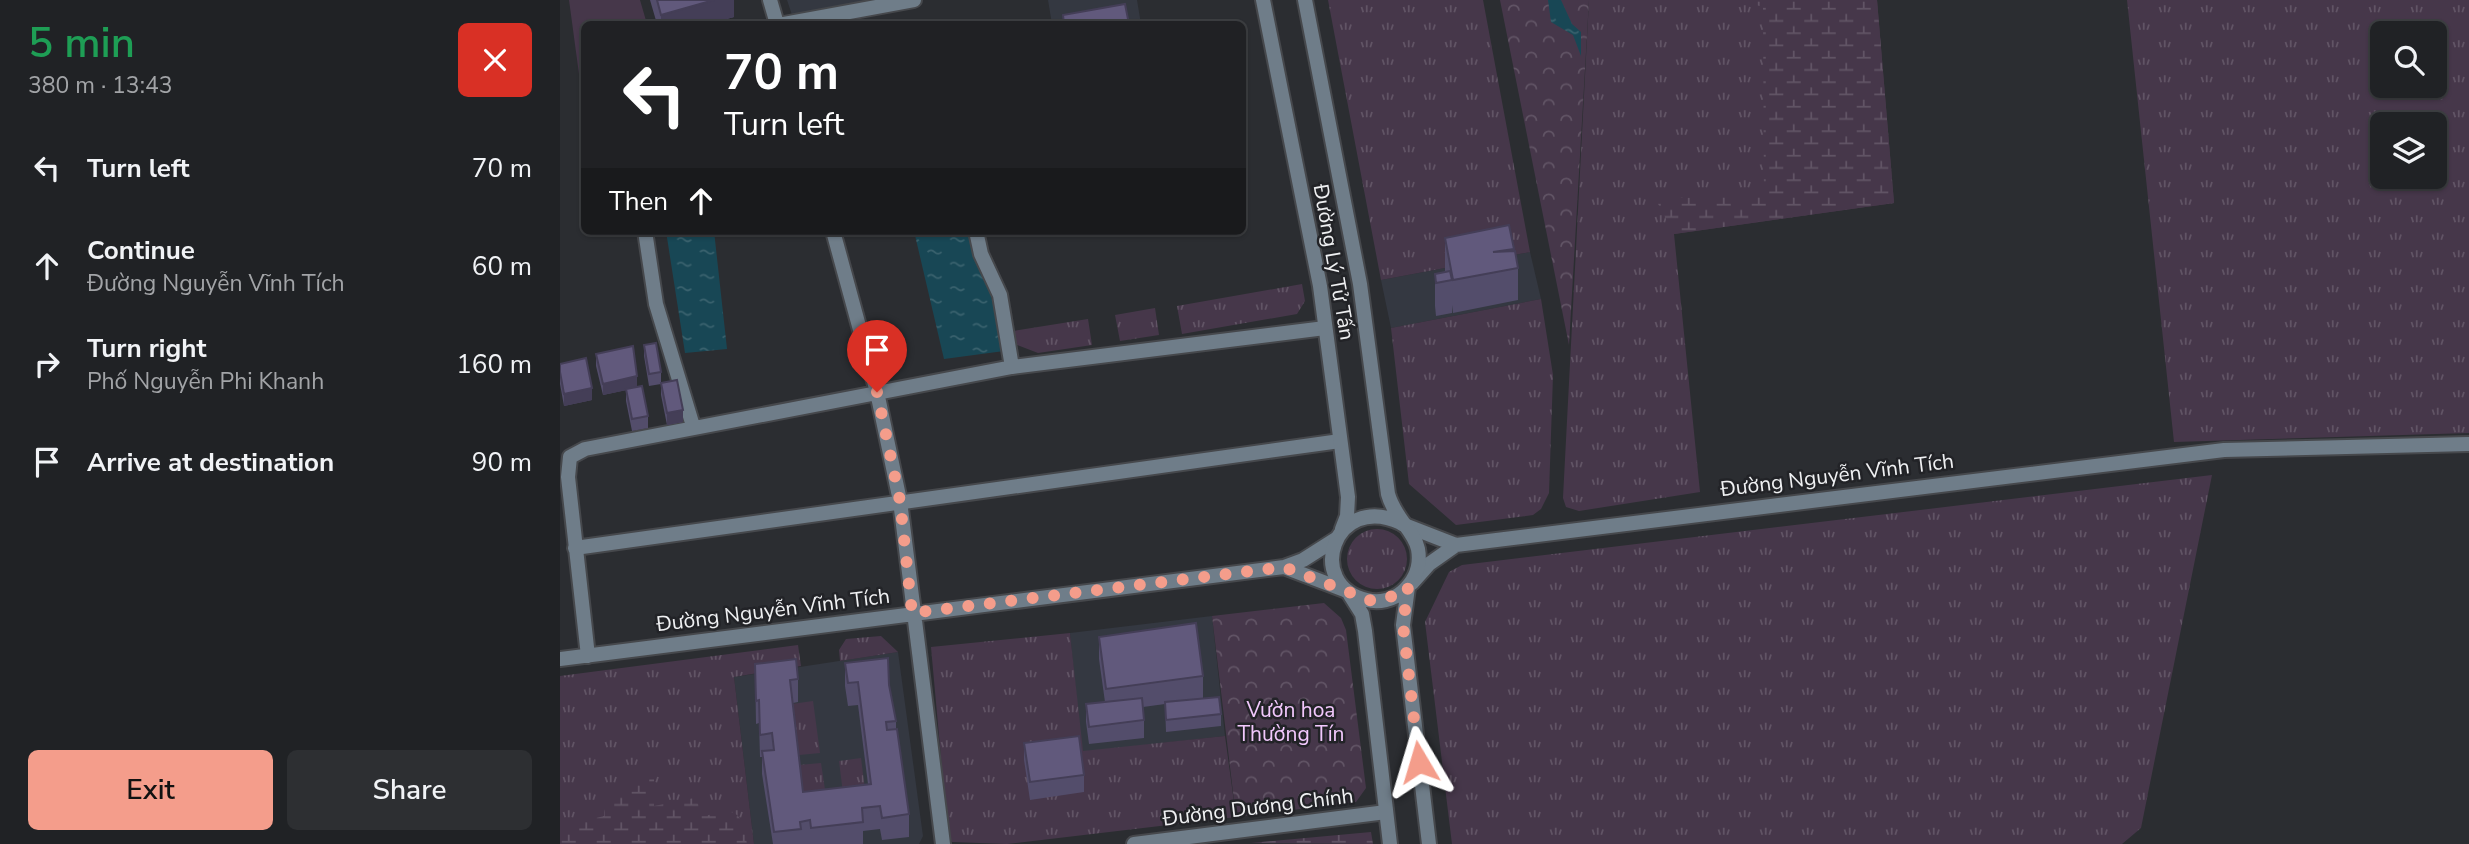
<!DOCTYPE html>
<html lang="en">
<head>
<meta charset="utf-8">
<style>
  :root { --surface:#202225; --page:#2d2f32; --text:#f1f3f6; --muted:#a2a4a7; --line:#3d3f42; --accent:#f49d8b }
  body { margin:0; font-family:"Nunito Sans",sans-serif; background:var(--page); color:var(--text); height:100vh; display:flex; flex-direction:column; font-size:26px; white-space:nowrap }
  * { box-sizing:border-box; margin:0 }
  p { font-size:23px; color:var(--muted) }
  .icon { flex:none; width:38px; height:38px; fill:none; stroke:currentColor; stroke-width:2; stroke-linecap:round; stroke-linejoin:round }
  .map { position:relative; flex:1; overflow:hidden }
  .sheet { display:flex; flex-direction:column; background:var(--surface); width:560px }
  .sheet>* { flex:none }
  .top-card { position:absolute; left:21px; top:21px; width:665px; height:214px; border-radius:10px; box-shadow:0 2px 5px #0004,0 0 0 2px var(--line); background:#202124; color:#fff; overflow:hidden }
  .fabs { position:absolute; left:1810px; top:21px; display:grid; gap:14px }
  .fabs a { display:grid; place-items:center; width:77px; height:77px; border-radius:10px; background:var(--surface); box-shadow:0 2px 5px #0004,0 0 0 2px var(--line); font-size:35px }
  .pin { position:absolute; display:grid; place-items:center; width:60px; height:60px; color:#fff; margin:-72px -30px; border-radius:50% 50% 50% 0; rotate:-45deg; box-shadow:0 0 7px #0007 }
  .pin .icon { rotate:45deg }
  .me { position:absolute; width:77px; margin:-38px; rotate:353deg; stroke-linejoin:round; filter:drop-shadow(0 0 5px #0008) }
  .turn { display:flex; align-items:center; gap:24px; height:147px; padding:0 28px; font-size:32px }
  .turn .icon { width:91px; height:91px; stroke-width:2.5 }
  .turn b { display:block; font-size:49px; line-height:60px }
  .then { display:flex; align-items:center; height:66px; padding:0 28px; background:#0003; gap:14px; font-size:26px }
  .round { display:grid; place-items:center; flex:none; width:74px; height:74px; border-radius:10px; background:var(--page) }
  .headline { display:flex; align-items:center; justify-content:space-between; height:119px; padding:0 28px }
  h1 { font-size:42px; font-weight:600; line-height:52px; color:#1e9e55 }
  .button { display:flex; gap:14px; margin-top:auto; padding:14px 28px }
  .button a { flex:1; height:80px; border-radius:10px; background:var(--accent); color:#111; font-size:28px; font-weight:600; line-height:80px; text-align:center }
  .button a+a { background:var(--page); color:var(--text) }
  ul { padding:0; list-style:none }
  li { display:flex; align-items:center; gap:21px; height:98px; padding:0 28px }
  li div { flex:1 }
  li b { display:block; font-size:26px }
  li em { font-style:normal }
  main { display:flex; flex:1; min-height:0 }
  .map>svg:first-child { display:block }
  .built { fill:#343841 }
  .grass { fill:url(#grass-tufts); fill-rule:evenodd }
  .wetland { fill:url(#wetland-marsh) }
  .park { fill:url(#park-crowns) }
  .pitch { fill:#46374a }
  .water { fill:url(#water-ripples) }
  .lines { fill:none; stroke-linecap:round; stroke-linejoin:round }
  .minor-casing { stroke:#46484c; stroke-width:18 }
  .tertiary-casing { stroke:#46484c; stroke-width:18 }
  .minor { stroke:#6f7d89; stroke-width:14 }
  .tertiary { stroke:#6f7d89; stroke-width:14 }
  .wall { fill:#534d6b }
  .shaded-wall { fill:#443e57 }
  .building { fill:#61597c; stroke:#443e57; stroke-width:2 }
  .route { stroke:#f49d8b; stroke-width:12; stroke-dasharray:0 21.6 }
  .labels { text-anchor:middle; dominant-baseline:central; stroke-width:5; stroke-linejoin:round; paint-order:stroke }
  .street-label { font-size:21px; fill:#eff0f2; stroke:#222327 }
  .park-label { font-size:21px; fill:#f2c8fd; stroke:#222327 }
</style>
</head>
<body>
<main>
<section class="sheet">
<div class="headline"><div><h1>5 min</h1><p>380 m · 13:43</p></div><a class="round" style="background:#d93025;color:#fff"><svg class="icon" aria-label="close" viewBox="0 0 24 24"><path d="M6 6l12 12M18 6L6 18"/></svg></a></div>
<ul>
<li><svg class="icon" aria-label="left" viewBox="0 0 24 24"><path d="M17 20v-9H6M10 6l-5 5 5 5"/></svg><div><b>Turn left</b></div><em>70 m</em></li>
<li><svg class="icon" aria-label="ahead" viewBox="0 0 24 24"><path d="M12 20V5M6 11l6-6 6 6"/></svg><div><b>Continue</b><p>Đường Nguyễn Vĩnh Tích</p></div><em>60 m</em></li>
<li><svg class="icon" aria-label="right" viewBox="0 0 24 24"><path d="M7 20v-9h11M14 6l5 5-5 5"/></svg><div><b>Turn right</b><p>Phố Nguyễn Phi Khanh</p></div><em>160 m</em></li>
<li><svg class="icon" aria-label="arrive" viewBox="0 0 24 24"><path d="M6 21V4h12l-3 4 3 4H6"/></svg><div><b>Arrive at destination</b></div><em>90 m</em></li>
</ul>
<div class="button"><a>Exit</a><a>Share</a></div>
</section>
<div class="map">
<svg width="1909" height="844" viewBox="0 0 1909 844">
  <defs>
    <pattern id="grass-tufts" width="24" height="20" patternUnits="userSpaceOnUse" patternTransform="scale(1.75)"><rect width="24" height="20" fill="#46374a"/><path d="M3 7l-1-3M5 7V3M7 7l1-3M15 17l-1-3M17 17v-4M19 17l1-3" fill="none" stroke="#615465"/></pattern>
    <pattern id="wetland-marsh" width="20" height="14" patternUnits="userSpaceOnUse" patternTransform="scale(1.75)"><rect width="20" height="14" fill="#46374a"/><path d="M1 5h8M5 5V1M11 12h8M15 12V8" fill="none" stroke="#615465"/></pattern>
    <pattern id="park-crowns" width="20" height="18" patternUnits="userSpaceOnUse" patternTransform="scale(1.75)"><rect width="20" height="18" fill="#46374a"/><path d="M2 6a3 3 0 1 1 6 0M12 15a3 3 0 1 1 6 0" fill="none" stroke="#615465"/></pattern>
    <pattern id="water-ripples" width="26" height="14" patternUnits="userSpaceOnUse" patternTransform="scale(1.75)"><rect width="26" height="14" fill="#184755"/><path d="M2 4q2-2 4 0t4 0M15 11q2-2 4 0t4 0" fill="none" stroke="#3a626e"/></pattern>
  </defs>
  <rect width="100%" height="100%" fill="#2b2d31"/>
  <path class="built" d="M 227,0 L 309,0 L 232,15 Z
    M 488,0 L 577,0 L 581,24 L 492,24 Z
    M 970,252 L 981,299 L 831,328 L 821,280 Z
    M 652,616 L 665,736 L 522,752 L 510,633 Z
    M 338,652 L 363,836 L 359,844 L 194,844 L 174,677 Z"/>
  <path class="grass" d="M 768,0 L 923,0 L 970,252 L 821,280 Z
    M 1029,0 L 1317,0 L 1334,203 L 1114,234 L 1140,492 L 1019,511 L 1006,507 L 1003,498 Z
    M 1567,0 L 1909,0 L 1909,433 L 1614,442 ZM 1822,33 L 1874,33 L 1874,86 L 1822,86 ZM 1822,124 L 1874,124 L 1874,177 L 1822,177 Z
    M 742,284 L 745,301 L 737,314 L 622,334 L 617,306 Z
    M 981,299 L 993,375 L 989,493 L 981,509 L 973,515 L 896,525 L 849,484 L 831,328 Z
    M 595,308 L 599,335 L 560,341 L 555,315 Z
    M 528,319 L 532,345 L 478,353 L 455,344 L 453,331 Z
    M 1652,475 L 1581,828 L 1562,844 L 892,844 L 865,622 L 889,572 L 902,565 Z
    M787 559a30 30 0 1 1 60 0a30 30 0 1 1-60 0Z
    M 510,633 L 523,751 L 665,736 L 676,817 L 447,844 L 392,842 L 388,835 L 371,647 Z
    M 321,636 L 338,652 L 280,661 L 279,650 L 286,639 Z
    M 238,645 L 241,666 L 174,677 L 194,844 L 0,844 L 0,676 Z
    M 253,701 L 260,753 L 239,755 L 232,704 Z
    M 301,758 L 307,806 L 284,801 L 279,761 Z
    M 261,763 L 267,803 L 246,814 L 239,765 Z"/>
  <path class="wetland" d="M 1179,0 L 1317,0 L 1334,203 L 1114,234 L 1095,198 L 1204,197 L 1203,7 Z
    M 82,770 L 94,773 L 94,806 L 134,798 L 146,816 C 178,805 182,814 187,844 L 0,844 L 0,827 L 44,816 L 45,799 L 69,792 Z
    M 811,832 L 813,844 L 691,843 Z"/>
  <path class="park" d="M 940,0 L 1029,0 L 1009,345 Z
    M 764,603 L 781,618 L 786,630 L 806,788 L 796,802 L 676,817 L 652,616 Z"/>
  <path class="pitch" d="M 9,0 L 80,0 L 87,24 L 24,24 L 24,88 L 21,89 Z"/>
  <path class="water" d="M 988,0 L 1001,0 L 1012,24 L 1021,32 L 1021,56 L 1013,35 L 991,22 Z
    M 106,231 L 154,231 L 167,349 L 125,353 Z
    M 354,231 L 407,231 L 431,296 L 444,351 L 384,359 Z"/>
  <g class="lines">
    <defs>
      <path id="minor" d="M 210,0 L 217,24
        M 224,24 L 354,0
        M 85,231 L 96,304 L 133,426
        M 273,231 L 317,392 L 340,501 L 383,844
        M 416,231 L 421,254 L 440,295 L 452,367
        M 842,524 L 896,545 L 1664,450 L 1909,444
        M 15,548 L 780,441
        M 724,567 L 787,591
        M 852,583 L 869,564 L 896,545
        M 28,656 L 8,477 L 10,457 L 25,449 L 452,367 L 765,328
        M 0,659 L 724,567 L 743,560 L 776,539
        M 574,844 L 826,812"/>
      <path id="tertiary" d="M 703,0 L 760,286 L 788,497 L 787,516 L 782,529
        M 745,0 L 800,284 L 828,494 C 835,519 854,530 858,549 C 861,566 855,581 842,592 C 833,600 819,603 807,600 C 744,586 773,491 841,523
        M 848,587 L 843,625 L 869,844
        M 790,595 L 802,614 L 805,631 L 830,844"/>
    </defs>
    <use href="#minor" class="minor-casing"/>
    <use href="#tertiary" class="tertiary-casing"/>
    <use href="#minor" class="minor"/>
    <use href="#tertiary" class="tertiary"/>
  </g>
  <path class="wall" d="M 90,0 L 174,0 L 174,17 L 148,24 L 97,24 Z
    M 949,225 L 954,251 L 958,268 L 958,300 L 893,313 L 892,305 L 892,313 L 876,316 L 875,306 L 875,274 L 885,272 L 885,238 Z
    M 84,345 L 101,372 L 101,384 L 89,386 L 84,356 Z
    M 36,354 L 77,387 L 88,416 L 88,428 L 72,431 L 66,401 L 66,390 L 43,395 L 36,366 Z
    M 0,364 L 32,400 L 4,406 L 0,384 Z
    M 101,383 L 123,422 L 107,425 L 101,395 Z
    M 539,637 L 643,676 L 643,698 L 661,714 L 661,726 L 606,732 L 605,704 L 583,707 L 584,720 L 584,738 L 529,744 L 526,722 L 526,704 L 545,702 L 539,659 Z
    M 285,663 L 329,685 L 336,721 L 336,729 L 349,814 L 349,837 L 322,840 L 320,829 L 303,831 L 303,844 L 213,844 L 202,774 L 202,757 L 200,757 L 199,723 L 196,724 L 195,664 L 238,679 L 238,702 L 233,703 L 243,792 L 308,784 L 298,705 L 288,706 L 285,686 Z
    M 464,743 L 524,775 L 524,792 L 470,800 L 464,760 Z"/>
  <path class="shaded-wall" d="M 154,0 L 174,0 L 174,17 L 148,24 L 101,24 L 101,15 Z
    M 77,376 L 77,388 L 43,395 L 43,384 Z
    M 32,388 L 32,400 L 4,406 L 4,394 Z
    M 123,410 L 123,422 L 107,425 L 107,413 Z"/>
  <path class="building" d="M 97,0 L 154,0 L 101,15 Z
    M 565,4 L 569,24 L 504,24 L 503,15 Z
    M 949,225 L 954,249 L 933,252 L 955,251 L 958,268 L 893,280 L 885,238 Z
    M 890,271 L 892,280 L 876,283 L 875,274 Z
    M 96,343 L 101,372 L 89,374 L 84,345 Z
    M 73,346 L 77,376 L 43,384 L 36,354 Z
    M 26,358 L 32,388 L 4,394 L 0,372 L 0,364 Z
    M 117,380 L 123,410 L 107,413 L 101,383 Z
    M 82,386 L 88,416 L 72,419 L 66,389 Z
    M 636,623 L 643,676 L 546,689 L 539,637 Z
    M 328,658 L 329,685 L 336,721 L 326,722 L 327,730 L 337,729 L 349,814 L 322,818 L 320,806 L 302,808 L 303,822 L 251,828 L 250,820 L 240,822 L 241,829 L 214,832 L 202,751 L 214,750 L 212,733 L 200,735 L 199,700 L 196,701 L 195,664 L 236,659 L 238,679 L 230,680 L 243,792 L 311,784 L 298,682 L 288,683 L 285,663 Z
    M 659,697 L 661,714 L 606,720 L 605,702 Z
    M 582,698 L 584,720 L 529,727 L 526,704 Z
    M 519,736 L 524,775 L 470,782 L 464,743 Z"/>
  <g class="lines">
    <path class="route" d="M 317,392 L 340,501 L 352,613 L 724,567 L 812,601 L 838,595 L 848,587 L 843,625 L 859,762"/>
  </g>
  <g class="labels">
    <g class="street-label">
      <text transform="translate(774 262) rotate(80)">Đường Lý Tử Tấn</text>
      <text transform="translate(1277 475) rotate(-7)">Đường Nguyễn Vĩnh Tích</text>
      <text transform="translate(213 610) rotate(-7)">Đường Nguyễn Vĩnh Tích</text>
      <text transform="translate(698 807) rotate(-7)">Đường Dương Chính</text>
    </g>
    <g class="park-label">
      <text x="731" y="710">Vườn hoa<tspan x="731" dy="24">Thường Tín</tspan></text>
    </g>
  </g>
</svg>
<div class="fabs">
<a><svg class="icon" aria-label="search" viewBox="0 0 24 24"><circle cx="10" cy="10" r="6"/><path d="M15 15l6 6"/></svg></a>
<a><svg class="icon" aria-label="layers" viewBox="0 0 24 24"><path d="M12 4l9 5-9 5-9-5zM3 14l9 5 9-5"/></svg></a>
</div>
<div class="pin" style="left:317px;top:392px;background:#d93025"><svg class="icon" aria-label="arrive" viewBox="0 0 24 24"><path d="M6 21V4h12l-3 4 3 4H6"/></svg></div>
<svg class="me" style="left:859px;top:762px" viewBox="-20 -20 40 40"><path d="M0-17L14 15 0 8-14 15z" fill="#f49d8b" stroke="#fff" stroke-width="4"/></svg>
<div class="top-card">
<div class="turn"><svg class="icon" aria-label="left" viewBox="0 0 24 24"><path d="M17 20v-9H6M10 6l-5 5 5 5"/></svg><div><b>70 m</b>Turn left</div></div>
<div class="then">Then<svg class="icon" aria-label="ahead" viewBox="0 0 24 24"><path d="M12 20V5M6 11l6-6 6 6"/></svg></div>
</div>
</div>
</main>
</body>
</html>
